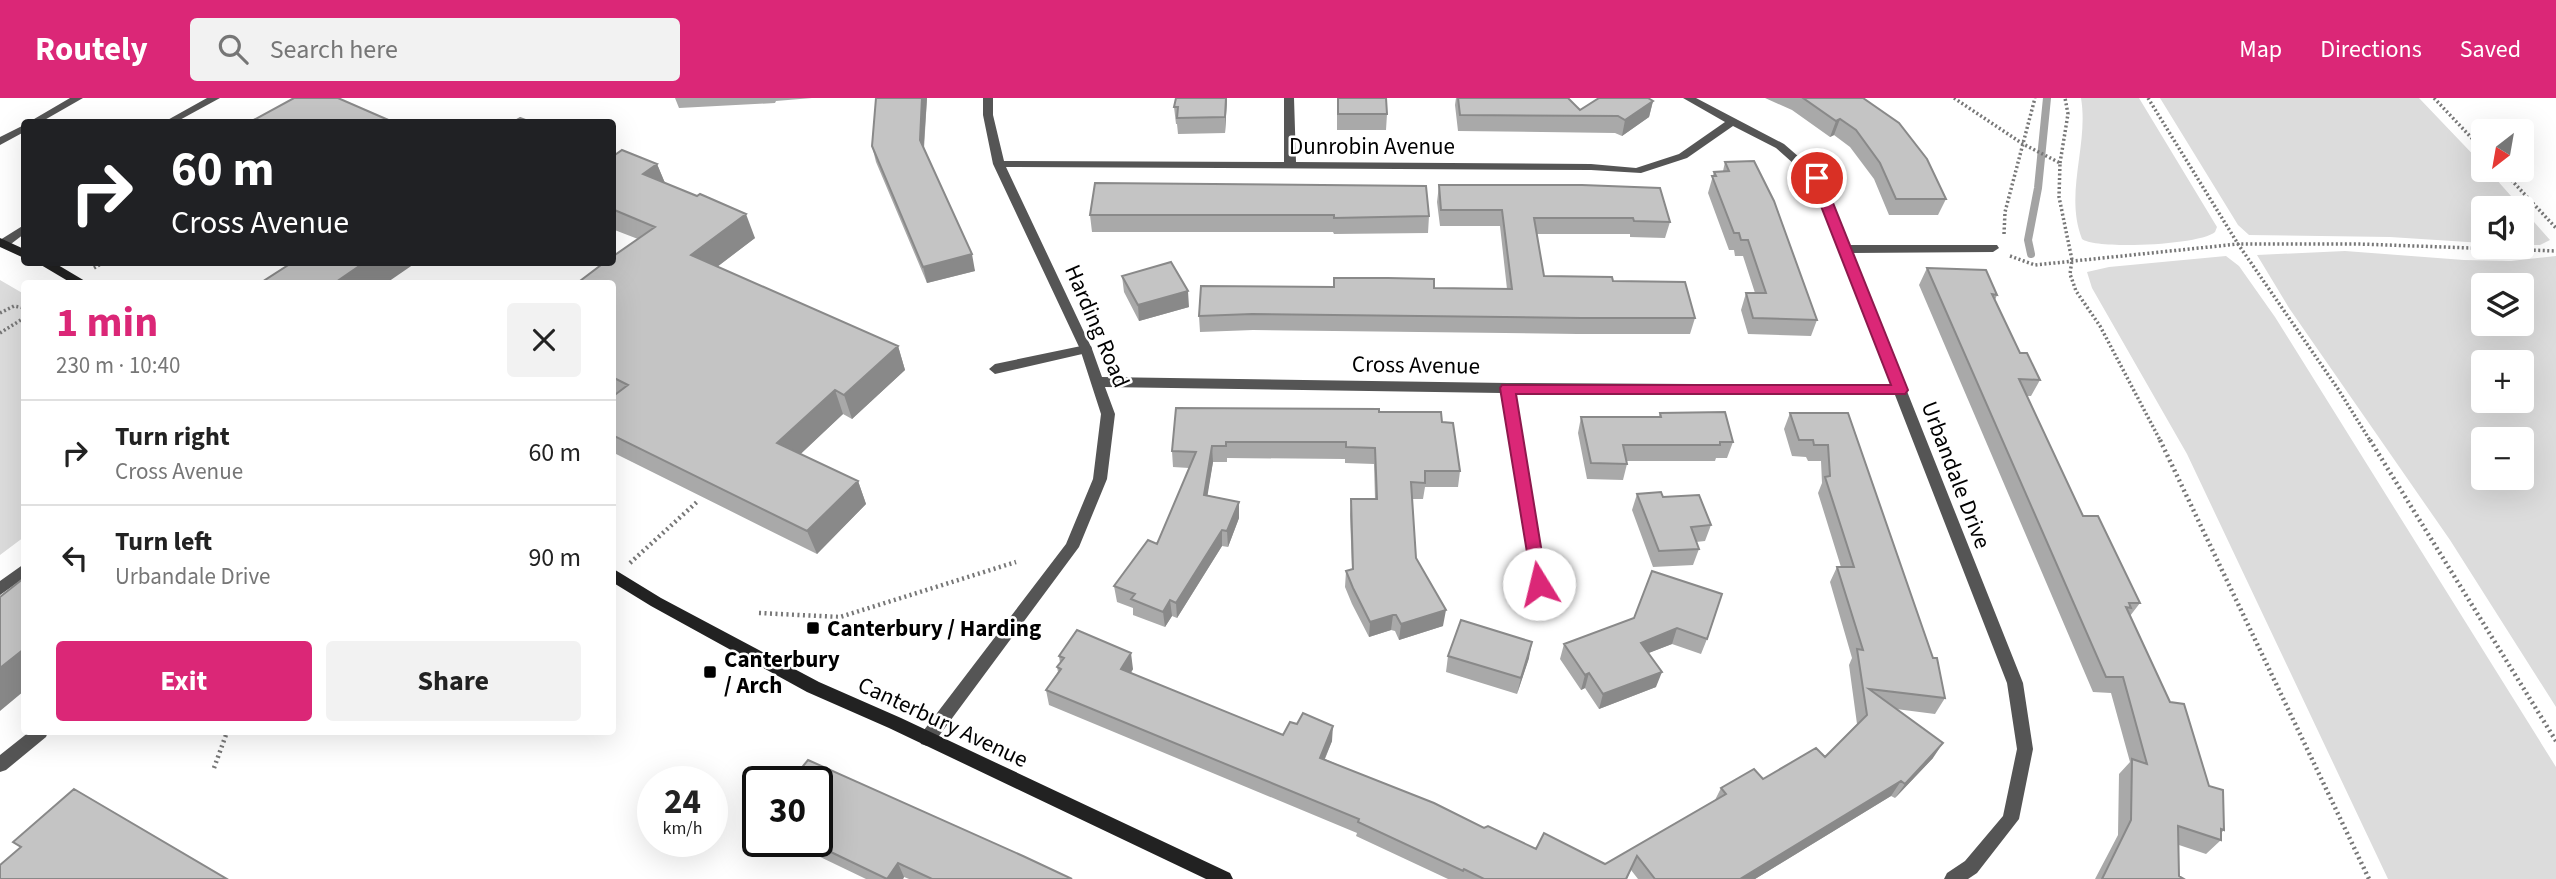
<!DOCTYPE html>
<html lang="en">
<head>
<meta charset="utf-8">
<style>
  :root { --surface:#fff; --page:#f2f2f2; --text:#222; --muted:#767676; --line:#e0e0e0; --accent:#db2777 }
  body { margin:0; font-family:"Source Sans 3",sans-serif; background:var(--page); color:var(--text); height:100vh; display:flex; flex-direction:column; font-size:26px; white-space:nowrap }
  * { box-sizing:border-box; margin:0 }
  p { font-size:23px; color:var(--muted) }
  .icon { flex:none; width:38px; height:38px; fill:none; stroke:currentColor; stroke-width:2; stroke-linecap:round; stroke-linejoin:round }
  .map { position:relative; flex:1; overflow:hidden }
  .drawer { position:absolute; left:21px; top:182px; width:595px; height:455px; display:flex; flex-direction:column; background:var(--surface); border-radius:7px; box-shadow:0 7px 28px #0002 }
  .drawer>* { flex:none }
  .hud { position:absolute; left:21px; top:21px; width:595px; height:147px; border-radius:7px; box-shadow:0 7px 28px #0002; background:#202124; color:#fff; overflow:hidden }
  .needle { width:46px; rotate:211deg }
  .fabs { position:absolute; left:2471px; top:21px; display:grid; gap:14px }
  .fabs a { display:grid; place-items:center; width:63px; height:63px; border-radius:7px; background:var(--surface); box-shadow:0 7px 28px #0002; font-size:35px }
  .speed { position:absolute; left:637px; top:668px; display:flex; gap:14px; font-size:35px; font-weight:700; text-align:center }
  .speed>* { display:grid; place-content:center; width:91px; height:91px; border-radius:50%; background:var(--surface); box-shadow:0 7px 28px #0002; line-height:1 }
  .speed small { font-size:18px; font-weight:400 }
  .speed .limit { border:4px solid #111; border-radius:10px; background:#fff; color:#111 }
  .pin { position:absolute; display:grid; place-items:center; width:60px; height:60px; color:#fff; margin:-30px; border:4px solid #fff; border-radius:50%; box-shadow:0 2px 7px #0007 }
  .me { position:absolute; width:77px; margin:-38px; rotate:351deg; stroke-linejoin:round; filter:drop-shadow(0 0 5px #0008) }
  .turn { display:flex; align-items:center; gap:24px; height:147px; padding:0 35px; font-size:32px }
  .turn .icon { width:91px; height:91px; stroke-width:2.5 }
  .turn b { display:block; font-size:49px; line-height:60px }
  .round { display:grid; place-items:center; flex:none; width:74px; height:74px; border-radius:7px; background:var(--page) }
  .summary { display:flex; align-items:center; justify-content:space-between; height:119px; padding:0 35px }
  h1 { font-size:42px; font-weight:700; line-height:52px; color:var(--accent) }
  .primary-button { display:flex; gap:14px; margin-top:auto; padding:14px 35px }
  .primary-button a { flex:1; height:80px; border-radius:7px; background:var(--accent); color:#fff; font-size:28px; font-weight:700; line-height:80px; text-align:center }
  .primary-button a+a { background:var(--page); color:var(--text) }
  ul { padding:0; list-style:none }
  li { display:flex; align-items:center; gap:21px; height:105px; padding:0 35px; border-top:2px solid var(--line) }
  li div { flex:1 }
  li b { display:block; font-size:26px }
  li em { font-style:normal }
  header { display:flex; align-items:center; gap:42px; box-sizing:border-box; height:98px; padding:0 35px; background:var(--accent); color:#fff }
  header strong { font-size:33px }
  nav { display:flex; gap:38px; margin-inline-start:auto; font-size:24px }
  .search { width:490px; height:63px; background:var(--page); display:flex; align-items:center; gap:18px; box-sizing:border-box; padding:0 24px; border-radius:7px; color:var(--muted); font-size:26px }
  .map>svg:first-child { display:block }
  .green { fill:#dcdcdc; fill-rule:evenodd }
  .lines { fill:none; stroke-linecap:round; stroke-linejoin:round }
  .stream { stroke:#a3a3a3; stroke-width:8 }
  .path-far1 { stroke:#777; stroke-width:3.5; stroke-dasharray:2 2.5; stroke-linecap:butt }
  .path { stroke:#777; stroke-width:4.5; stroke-dasharray:2 3.5; stroke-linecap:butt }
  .lane { fill:#555; fill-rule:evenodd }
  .street { fill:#555; fill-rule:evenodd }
  .secondary { fill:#222; fill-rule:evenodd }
  .wall { fill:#a9a9a9 }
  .shaded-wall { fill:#898989 }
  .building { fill:#c4c4c4; stroke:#898989; stroke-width:2 }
  .route { fill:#db2777; stroke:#8e194d; stroke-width:2 }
  .poi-dot { fill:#000; stroke:#fff; stroke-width:2.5 }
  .labels { text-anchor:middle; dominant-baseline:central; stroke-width:5; stroke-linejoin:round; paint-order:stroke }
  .street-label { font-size:23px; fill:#000; stroke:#fff }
  .poi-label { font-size:23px; font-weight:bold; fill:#000; stroke:#fff; text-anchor:start }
</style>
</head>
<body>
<header>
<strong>Routely</strong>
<div class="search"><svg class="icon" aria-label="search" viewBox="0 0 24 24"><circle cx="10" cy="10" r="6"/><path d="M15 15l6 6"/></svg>Search here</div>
<nav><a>Map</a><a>Directions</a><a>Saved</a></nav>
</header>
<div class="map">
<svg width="2556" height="781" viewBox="0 0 2556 781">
  <rect width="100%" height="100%" fill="#fff"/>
  <path class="green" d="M 2081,0 L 2139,0 L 2217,129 L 2215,134 C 2201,147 2096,152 2082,141 C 2064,95 2089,47 2081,0 Z
    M 2160,0 L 2419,0 L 2483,67 L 2483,72 L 2488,72 L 2550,142 L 2540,147 L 2522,147 L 2522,110 L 2483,110 L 2483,145 L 2390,139 L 2249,137 L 2238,127 Z
    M 2345,153 L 2464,162 L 2511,163 L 2556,158 L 2556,609 L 2450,442 L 2289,210 L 2257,157 ZM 2483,187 L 2522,187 L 2522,226 L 2483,226 ZM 2522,264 L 2522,303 L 2483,303 L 2483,264 ZM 2522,341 L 2522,380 L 2483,380 L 2483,341 Z
    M 2226,158 L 2239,168 L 2275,219 L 2556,669 L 2556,781 L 2388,781 L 2187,356 L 2092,190 L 2087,174 L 2109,169 Z
    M 0,182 L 24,196 L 24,439 L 0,457 Z"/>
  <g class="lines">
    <path class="stream" d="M 2031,156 L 2028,142 L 2038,90 L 2047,0"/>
    <path class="path-far1" d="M 1954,0 L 2023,46 L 2060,65 L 2059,99 L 2072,162 L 2070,176 L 2076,193 L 2100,228 L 2161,344
      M 2148,0 L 2238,146 L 2338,291 L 2371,344
      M 2434,0 L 2483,52
      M 2060,65 L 2068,16 L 2065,0
      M 2502,72 L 2556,130
      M 2004,136 L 2005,114 L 2035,0
      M 2010,158 L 2035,167 L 2238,146 L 2359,146 L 2556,153
      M 94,170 L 104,164
      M 0,215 L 14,208 L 24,210
      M 0,235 L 24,220"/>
    <path class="path" d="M 2160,342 L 2369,781
      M 2370,342 L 2556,643
      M 630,465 L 698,403
      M 759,515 L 840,519 L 1016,464
      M 214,670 L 227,634"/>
    <path class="lane" d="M 70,0 L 83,0 L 41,24 L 29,24 Z
      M 207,0 L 220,0 L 176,24 L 164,24 Z
      M 24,27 L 24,34 L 0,47 L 0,39 Z
      M 24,127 L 24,136 L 7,149 L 0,149 L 0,142 Z
      M 1086,247 L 1091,248 L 1092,251 L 1091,254 L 995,276 L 989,271 L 995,266 Z
      M 24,466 L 24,480 L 0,497 L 0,483 Z"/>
    <path class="street" d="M 983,0 L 993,0 L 993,17 L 1004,63 L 1284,64 L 1284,0 L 1294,0 L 1296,64 L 1591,66 L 1636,70 L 1679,56 L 1725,24 L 1683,0 L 1696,0 L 1784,46 L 1821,78 L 1849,147 L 1997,147 L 1999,150 L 1993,154 L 1852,155 L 2023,585 L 2033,651 L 2019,721 L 1977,775 L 1968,781 L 1944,781 L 1947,775 L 1965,763 L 2003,718 L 2017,651 L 2007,585 L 1895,297 L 1514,295 L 1546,487 L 1544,491 L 1534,491 L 1532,487 L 1501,295 L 1105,289 L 1115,316 L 1107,381 L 1079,449 L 933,646 L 927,648 L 921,646 L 919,641 L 921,636 L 1066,446 L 1093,381 L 1101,316 L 1080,251 L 993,66 L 983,17 ZM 1733,28 L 1776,50 L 1812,82 L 1892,287 L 1507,285 L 1102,279 L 1092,251 L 1006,69 L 1591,72 L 1641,75 L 1687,60 Z
      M 29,634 L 48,634 L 46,639 L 6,672 L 0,674 L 0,657 Z"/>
    <path class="secondary" d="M 0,140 L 24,151 L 24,160 L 0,149 Z
      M 36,164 L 53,164 L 90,186 L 73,186 Z
      M 612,470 L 661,500 L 819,584 L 901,620 L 1230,775 L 1233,781 L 1206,781 L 889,630 L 807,594 L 651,508 L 612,484 Z"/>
  </g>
  <path class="wall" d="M 675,0 L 812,0 L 776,3 L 775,5 L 679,10 Z
    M 876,0 L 927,0 L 924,51 L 975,173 L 927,185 L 876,64 L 872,48 Z
    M 1227,0 L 1225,35 L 1178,36 L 1177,26 L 1176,26 L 1174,9 Z
    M 1337,0 L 1386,0 L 1387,16 L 1386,32 L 1337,32 Z
    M 1456,0 L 1568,0 L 1580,12 L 1653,3 L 1649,19 L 1622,38 L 1615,35 L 1458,33 L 1455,7 Z
    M 1765,0 L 1863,0 L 1946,101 L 1938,117 L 1889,117 L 1874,81 L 1850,49 L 1834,37 L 1830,39 L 1792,12 Z
    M 612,59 L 657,66 L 665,85 L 755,140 L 717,169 L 898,248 L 905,272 L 852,321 L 843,316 L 800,356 L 858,383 L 866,406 L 817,456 L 612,354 L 612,299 L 614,298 L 612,298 L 612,186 L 638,141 L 612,131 Z
    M 1725,64 L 1817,222 L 1811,238 L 1748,236 L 1741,212 L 1746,195 L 1755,195 L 1743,158 L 1735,158 L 1734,152 L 1729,152 L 1708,95 L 1714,74 L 1723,73 Z
    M 1095,85 L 1429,118 L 1428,135 L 1334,136 L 1333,134 L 1092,134 L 1090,117 Z
    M 1439,87 L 1670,124 L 1665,140 L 1630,139 L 1630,136 L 1537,136 L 1544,178 L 1613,183 L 1695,220 L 1690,236 L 1578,236 L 1253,232 L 1200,234 L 1199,218 L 1434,190 L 1507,191 L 1500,128 L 1440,128 L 1437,104 Z
    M 1927,170 L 1997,197 L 1995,202 L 2020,255 L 2040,282 L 2031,298 L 2026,298 L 2083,418 L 2140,505 L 2130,518 L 2209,688 L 2224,732 L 2221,735 L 2221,742 L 2206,756 L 2179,747 L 2179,778 L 2184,781 L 2095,781 L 2118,737 L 2119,676 L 2130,664 L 2111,595 L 2093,594 L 1919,187 Z
    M 1122,178 L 1189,209 L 1139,223 L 1124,194 Z
    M 1379,314 L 1442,324 L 1460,373 L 1458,389 L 1425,389 L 1423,401 L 1412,401 L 1416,460 L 1443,528 L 1399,542 L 1395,533 L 1391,532 L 1369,539 L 1352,506 L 1345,489 L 1346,473 L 1352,471 L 1350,417 L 1351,401 L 1375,401 L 1374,366 L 1345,365 L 1345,361 L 1227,360 L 1227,364 L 1213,364 L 1207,397 L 1239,404 L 1239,420 L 1228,449 L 1222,448 L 1177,520 L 1172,518 L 1165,529 L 1133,517 L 1133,510 L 1117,504 L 1114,488 L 1157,446 L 1189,370 L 1173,369 L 1172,353 Z
    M 1660,315 L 1733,344 L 1727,360 L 1716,360 L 1715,363 L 1627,363 L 1627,366 L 1623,382 L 1587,381 L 1578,335 L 1581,319 L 1659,319 Z
    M 1790,315 L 1848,315 L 1945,600 L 1935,616 L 1896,611 L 1933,660 L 1895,700 L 1891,698 L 1755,781 L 1638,781 L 1631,772 L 1627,781 L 1448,781 L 1356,738 L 1357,735 L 1049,607 L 1046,592 L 1058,574 L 1057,569 L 1060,565 L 1059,558 L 1133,571 L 1131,575 L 1283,637 L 1332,643 L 1325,661 L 1484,730 L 1536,751 L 1605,766 L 1715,702 L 1721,690 L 1763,681 L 1825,659 L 1857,626 L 1849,567 L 1852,560 L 1830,484 L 1837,469 L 1841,469 L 1818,395 L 1822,385 L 1821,363 L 1808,363 L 1806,359 L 1792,358 L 1784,331 Z
    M 1637,396 L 1663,399 L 1711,427 L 1705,443 L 1696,444 L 1699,451 L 1693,467 L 1653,469 L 1632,412 Z
    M 1652,473 L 1707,541 L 1701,556 L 1672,546 L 1648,555 L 1656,589 L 1599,611 L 1585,590 L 1581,592 L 1560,561 L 1564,546 L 1634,520 Z
    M 1448,558 L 1529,560 L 1517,596 L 1446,574 Z
    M 789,744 L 817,744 L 1072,781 L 909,781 L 904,779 L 903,781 L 866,781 Z"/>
  <path class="shaded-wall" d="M 922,0 L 927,0 L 923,58 L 920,42 Z
    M 1226,0 L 1227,0 L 1225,35 L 1225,19 Z
    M 1653,3 L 1649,19 L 1622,38 L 1625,22 Z
    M 1840,21 L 1834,37 L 1830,39 L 1836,23 Z
    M 657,66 L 667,90 L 643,76 Z
    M 746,116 L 755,140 L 701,181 L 691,157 Z
    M 972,156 L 975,173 L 927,185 L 923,169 Z
    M 365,164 L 417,164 L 385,186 L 333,186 Z
    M 1188,193 L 1189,209 L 1139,223 L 1138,207 Z
    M 898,248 L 905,272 L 852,321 L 844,297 Z
    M 835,292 L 843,316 L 787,369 L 777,345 Z
    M 1212,348 L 1213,364 L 1205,413 L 1204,397 Z
    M 858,383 L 866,406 L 817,456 L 807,433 Z
    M 1239,404 L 1239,420 L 1228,449 L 1227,433 Z
    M 1222,432 L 1222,448 L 1177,520 L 1176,505 Z
    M 1170,502 L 1172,518 L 1165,529 L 1163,514 Z
    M 1446,512 L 1443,528 L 1399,542 L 1401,526 Z
    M 1393,517 L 1391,532 L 1369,539 L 1370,524 Z
    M 1677,530 L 1672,546 L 1636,560 L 1641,545 Z
    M 1532,544 L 1529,560 L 1517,596 L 1521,580 Z
    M 24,551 L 24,593 L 0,613 L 0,570 Z
    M 1131,555 L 1133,571 L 1123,586 L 1121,571 Z
    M 1662,574 L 1656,589 L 1599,611 L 1603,596 Z
    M 1589,575 L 1585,590 L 1581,592 L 1585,577 Z
    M 1333,628 L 1332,643 L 1319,674 L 1320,660 Z
    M 1943,645 L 1933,660 L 1895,700 L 1905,686 Z
    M 1901,683 L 1891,698 L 1755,781 L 1740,781 Z
    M 898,765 L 904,779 L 903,781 L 887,781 Z"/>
  <path class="building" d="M 294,0 L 338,0 L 393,24 L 250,24 Z
    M 876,0 L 922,0 L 920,42 L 972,156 L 923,169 L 872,48 Z
    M 1176,0 L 1226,0 L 1225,19 L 1177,20 L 1178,9 L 1174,9 Z
    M 1338,0 L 1386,0 L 1387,16 L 1338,16 Z
    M 1458,0 L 1568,0 L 1580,12 L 1599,0 L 1648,0 L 1653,3 L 1625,22 L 1618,18 L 1460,17 Z
    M 1803,0 L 1863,0 L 1899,25 L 1927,61 L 1946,101 L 1896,101 L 1880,65 L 1856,32 L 1840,21 L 1836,23 Z
    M 520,20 L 531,24 L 513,24 Z
    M 622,52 L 657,66 L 643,76 L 697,98 L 700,96 L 746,116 L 691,157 L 898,248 L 844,297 L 835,292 L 777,345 L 858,383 L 807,433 L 612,337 L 612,299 L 628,287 L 612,279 L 612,186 L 576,186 L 605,164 L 612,164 L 612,159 L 655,129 L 612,111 L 612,59 Z
    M 1754,63 L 1774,103 L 1817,222 L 1753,220 L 1746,195 L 1766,195 L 1748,142 L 1741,142 L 1739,135 L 1734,135 L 1712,78 L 1716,78 L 1714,74 L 1729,73 L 1725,64 Z
    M 1095,85 L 1426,88 L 1429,118 L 1334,120 L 1334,117 L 1090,117 Z
    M 1439,87 L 1582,87 L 1660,90 L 1670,124 L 1634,123 L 1633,120 L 1534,120 L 1544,178 L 1612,179 L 1613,183 L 1685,184 L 1695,220 L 1582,220 L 1252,216 L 1199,218 L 1201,188 L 1334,189 L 1334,180 L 1388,180 L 1434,181 L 1434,190 L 1512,191 L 1502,112 L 1441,112 Z
    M 293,164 L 365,164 L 333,186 L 264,186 L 262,184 Z
    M 1171,164 L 1188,193 L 1138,207 L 1122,178 Z
    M 1927,170 L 1986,172 L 1997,197 L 1992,196 L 2020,255 L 2027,255 L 2040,282 L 2019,281 L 2083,418 L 2098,418 L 2140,505 L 2129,505 L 2131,510 L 2126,509 L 2170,604 L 2184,606 L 2209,688 L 2223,692 L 2224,732 L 2221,731 L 2221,742 L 2178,728 L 2179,778 L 2184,781 L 2102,781 L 2131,722 L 2132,661 L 2147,666 L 2123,579 L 2106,579 Z
    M 1176,310 L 1379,311 L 1379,314 L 1441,314 L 1442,324 L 1453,325 L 1460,373 L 1425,373 L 1425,385 L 1411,384 L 1416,460 L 1446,512 L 1401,526 L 1396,517 L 1393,517 L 1370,524 L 1353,490 L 1346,473 L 1353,471 L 1351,401 L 1377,401 L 1375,350 L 1346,349 L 1346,344 L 1226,344 L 1226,348 L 1212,348 L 1204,397 L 1239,404 L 1227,433 L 1222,432 L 1176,505 L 1170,502 L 1163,514 L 1131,501 L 1135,496 L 1114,488 L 1148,442 L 1157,446 L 1196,354 L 1172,353 Z
    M 1725,314 L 1733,344 L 1720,344 L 1720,347 L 1623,347 L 1627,366 L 1591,365 L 1581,319 L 1661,319 L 1660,315 Z
    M 1790,315 L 1848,315 L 1933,560 L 1937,560 L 1945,600 L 1869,591 L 1943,645 L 1905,686 L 1901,683 L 1740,781 L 1655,781 L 1637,758 L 1626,781 L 1484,781 L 1464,771 L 1463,773 L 1358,724 L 1359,721 L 1046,592 L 1061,571 L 1057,569 L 1064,560 L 1059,558 L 1077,532 L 1131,555 L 1121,571 L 1283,637 L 1290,624 L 1297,626 L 1303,615 L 1333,628 L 1320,660 L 1434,705 L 1484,730 L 1488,728 L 1536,751 L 1544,735 L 1605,766 L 1726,696 L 1721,690 L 1754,671 L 1763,681 L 1816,650 L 1825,659 L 1867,617 L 1857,551 L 1863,552 L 1837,469 L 1854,469 L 1825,379 L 1830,378 L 1828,347 L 1814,347 L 1813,342 L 1799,342 Z
    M 1661,394 L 1663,399 L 1699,397 L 1711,427 L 1691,429 L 1699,451 L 1659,453 L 1637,396 Z
    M 1652,473 L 1722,496 L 1707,541 L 1677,530 L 1641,545 L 1662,574 L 1603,596 L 1589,575 L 1585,577 L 1564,546 L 1634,520 Z
    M 24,480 L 24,551 L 0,570 L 0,499 Z
    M 1461,522 L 1532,544 L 1521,580 L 1448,558 Z
    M 808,662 L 1023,758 L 1072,781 L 932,781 L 898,765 L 887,781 L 810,744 L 817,744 L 817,684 L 790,684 Z
    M 74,691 L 227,781 L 0,781 L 0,767 L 21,749 L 13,744 Z"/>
  <path class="route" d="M 1817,77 L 1823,80 L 1908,292 L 1905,296 L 1516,296 L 1547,486 L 1545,491 L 1533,491 L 1500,290 L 1502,287 L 1891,287 L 1810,80 Z"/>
  <g class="poi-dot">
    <rect x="806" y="523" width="14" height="14" rx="3.5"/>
    <rect x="703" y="567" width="14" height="14" rx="3.5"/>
  </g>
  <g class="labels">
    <g class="street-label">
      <text x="1372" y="48">Dunrobin Avenue</text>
      <text transform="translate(1097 228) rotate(67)">Harding Road</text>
      <text transform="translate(1416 267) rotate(1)">Cross Avenue</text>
      <text transform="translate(1956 377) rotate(69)">Urbandale Drive</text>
      <text transform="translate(943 624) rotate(25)">Canterbury Avenue</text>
    </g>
    <g class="poi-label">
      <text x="827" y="530">Canterbury / Harding</text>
      <text x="724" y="561">Canterbury<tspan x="724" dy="26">/ Arch</tspan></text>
    </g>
  </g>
</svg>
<div class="fabs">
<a><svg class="needle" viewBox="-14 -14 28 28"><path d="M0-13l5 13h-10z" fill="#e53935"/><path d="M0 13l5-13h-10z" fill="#767676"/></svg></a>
<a><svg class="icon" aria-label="sound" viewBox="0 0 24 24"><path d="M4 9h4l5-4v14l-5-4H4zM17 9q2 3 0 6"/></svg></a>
<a><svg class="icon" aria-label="layers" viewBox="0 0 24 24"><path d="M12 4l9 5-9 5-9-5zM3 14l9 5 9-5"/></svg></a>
<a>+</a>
<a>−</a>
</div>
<div class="speed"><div>24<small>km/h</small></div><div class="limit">30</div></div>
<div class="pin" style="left:1817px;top:80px;background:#d93025"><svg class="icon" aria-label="arrive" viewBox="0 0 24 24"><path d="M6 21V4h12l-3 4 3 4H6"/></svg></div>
<svg class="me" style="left:1539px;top:486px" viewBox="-20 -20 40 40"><circle r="19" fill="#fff"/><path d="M0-13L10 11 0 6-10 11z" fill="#db2777"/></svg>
<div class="hud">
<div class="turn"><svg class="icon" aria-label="right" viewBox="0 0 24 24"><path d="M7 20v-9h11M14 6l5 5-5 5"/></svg><div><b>60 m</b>Cross Avenue</div></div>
</div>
<section class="drawer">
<div class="summary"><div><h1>1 min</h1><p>230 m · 10:40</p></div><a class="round"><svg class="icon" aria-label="close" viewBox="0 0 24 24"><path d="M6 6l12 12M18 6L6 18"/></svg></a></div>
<ul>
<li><svg class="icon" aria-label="right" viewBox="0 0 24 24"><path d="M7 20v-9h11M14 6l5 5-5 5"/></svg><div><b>Turn right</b><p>Cross Avenue</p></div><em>60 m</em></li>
<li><svg class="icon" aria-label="left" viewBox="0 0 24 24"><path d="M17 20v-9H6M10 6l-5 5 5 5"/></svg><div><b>Turn left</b><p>Urbandale Drive</p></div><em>90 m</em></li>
</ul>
<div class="primary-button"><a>Exit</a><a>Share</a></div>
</section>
</div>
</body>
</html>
